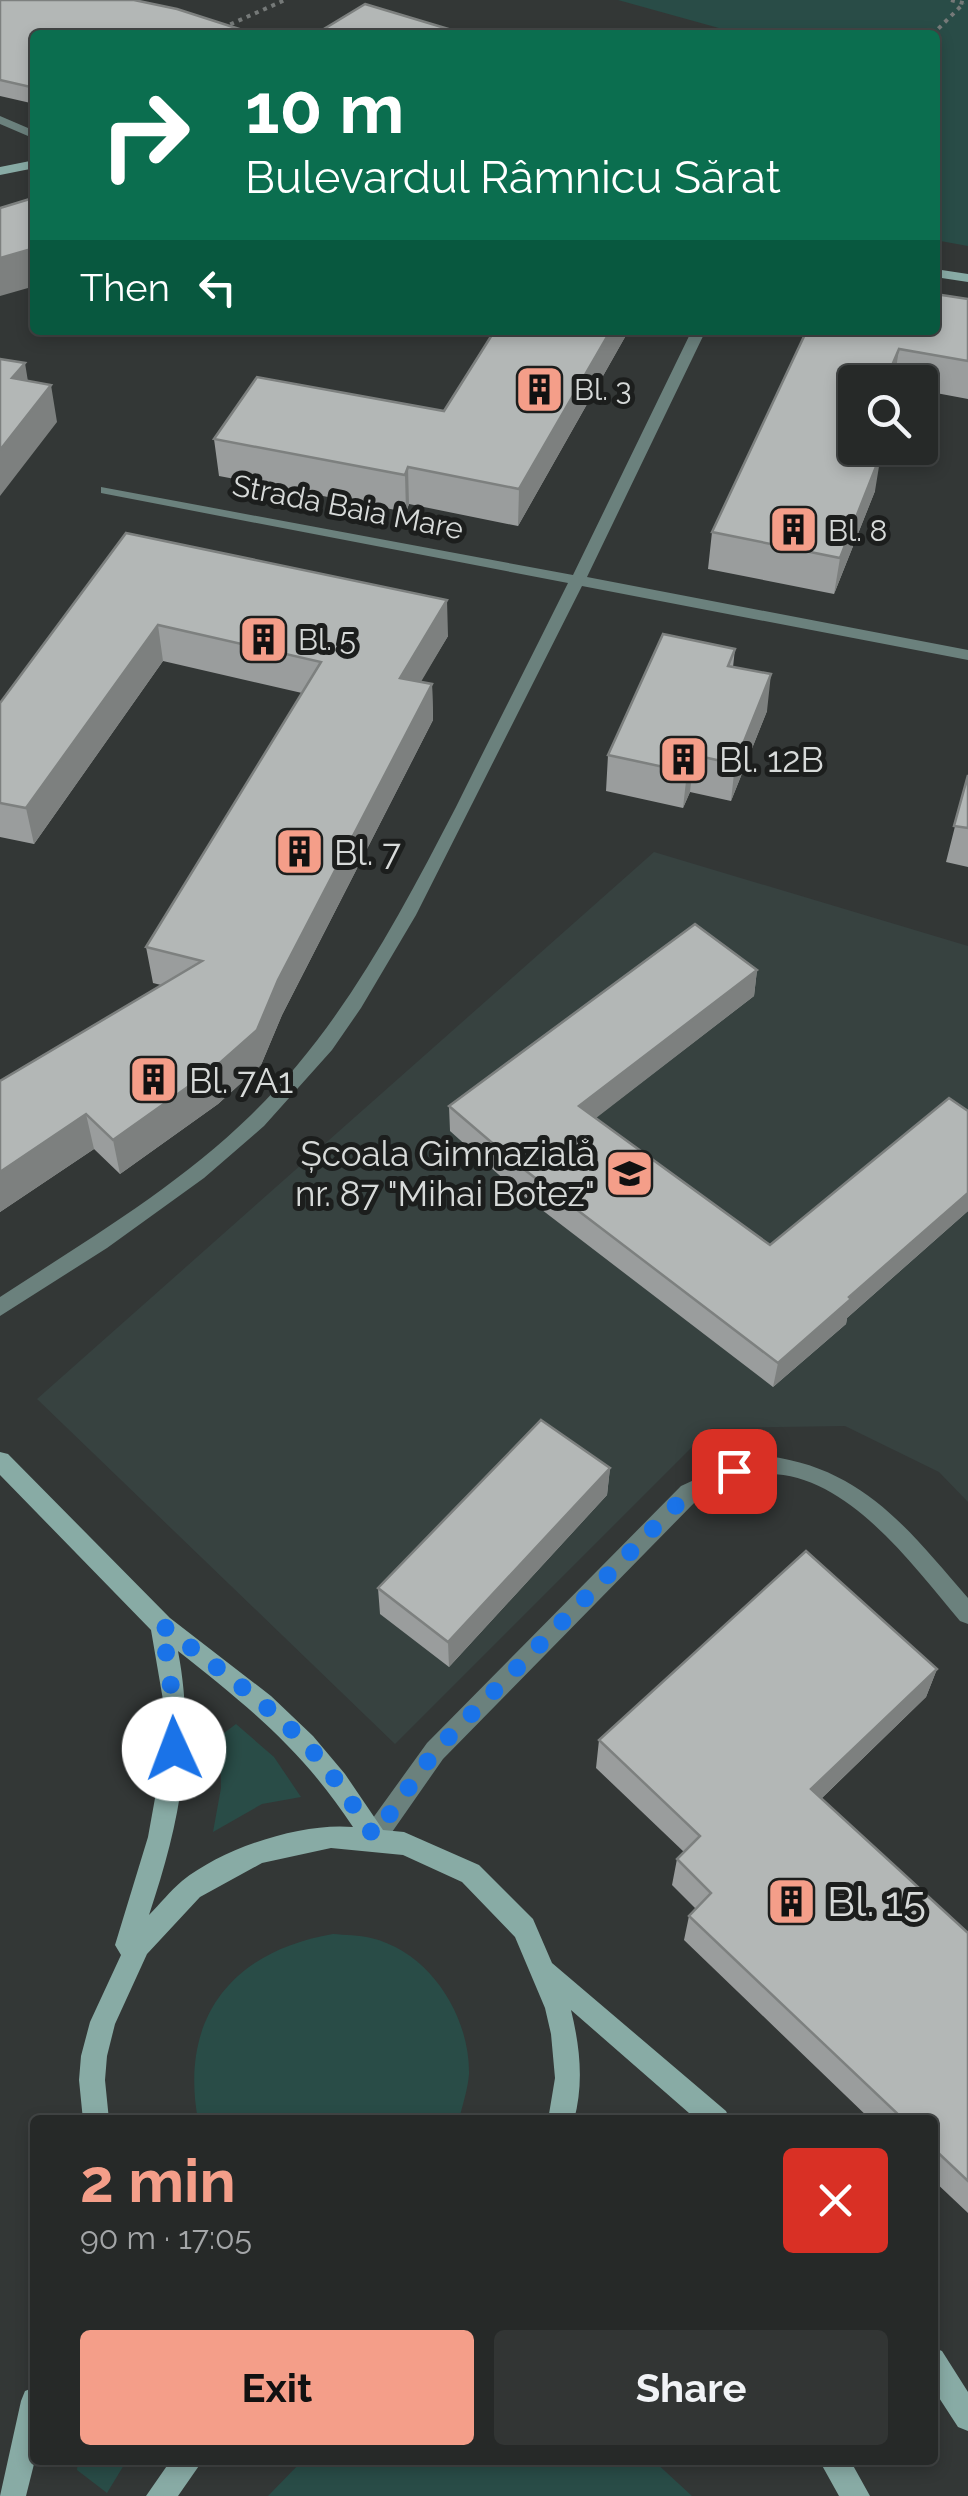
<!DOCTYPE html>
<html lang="en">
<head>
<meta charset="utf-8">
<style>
  :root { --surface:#262928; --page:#323534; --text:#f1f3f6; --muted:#a4a6a8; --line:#424545; --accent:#f49e89 }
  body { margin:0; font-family:Raleway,sans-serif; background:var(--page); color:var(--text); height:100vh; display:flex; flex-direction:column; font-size:38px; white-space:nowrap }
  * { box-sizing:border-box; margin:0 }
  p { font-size:32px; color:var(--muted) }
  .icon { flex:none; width:55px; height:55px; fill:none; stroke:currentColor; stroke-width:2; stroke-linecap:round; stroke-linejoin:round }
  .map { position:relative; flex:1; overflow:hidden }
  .drawer { position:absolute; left:30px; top:2115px; width:908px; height:350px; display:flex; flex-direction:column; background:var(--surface); border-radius:10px; box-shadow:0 5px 15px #0003,0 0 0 2px var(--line) }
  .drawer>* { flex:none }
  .top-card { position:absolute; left:30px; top:30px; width:910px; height:305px; border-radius:10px; box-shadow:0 5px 15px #0003,0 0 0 2px var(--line); background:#0b6e4f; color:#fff; overflow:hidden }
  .fabs { position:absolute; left:838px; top:365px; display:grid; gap:20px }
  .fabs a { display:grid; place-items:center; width:100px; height:100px; border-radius:10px; background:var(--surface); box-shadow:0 5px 15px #0003,0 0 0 2px var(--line); font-size:50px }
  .pin { position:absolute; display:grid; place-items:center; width:85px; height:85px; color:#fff; margin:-42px; border-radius:20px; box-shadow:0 5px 15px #0006 }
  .me { position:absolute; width:110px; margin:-55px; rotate:358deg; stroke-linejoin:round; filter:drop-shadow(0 0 8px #0008) }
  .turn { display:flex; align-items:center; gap:35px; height:210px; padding:0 50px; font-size:45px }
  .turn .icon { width:130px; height:130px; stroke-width:2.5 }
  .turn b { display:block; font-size:70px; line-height:85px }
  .then { display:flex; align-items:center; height:95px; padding:0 50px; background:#0003; gap:20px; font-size:38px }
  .round { display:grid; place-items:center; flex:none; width:105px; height:105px; border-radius:10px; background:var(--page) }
  .overview { display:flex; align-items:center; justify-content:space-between; height:170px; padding:0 50px }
  h1 { font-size:60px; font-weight:700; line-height:75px; color:var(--accent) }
  .primary-button { display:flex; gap:20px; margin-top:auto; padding:20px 50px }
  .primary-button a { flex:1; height:115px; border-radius:10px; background:var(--accent); color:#111; font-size:40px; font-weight:700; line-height:115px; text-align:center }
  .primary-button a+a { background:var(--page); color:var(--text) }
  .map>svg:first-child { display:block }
  .built { fill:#374240 }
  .green { fill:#294c47 }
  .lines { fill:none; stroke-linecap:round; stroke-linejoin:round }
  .path { stroke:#757978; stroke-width:4; stroke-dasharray:4 5; stroke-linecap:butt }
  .lane { fill:#6b817d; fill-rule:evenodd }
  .street { fill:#6b817d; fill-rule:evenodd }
  .secondary { fill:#88aba5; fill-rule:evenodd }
  .wall { fill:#9a9d9d }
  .shaded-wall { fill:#7d807f }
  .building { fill:#b3b7b6; stroke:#7d807f; stroke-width:2.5 }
  .route { stroke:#1a73e8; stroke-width:18; stroke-dasharray:0 32.4 }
  .labels { text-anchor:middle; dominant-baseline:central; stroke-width:10; stroke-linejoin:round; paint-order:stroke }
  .far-poi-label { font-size:30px; fill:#d7dad9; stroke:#1c1e1d; text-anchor:start }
  .far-street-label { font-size:30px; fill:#d7dad9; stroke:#1c1e1d }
  .poi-label { font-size:35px; fill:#d7dad9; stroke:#1c1e1d; text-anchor:start }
  .near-poi-label { font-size:42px; fill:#d7dad9; stroke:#1c1e1d; text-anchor:start }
</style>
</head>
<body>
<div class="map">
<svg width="968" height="2496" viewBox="0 0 968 2496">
  <rect width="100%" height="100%" fill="#333736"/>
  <path class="built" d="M 654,852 L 968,946 L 968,1502 L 939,1472 L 845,1426 L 711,1428 L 395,1744 L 37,1399 Z"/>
  <path class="green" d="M 618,0 L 968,0 L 968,246 L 935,240 L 935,35 L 744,35 Z
    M 236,1724 L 274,1757 L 301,1797 L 262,1804 L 213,1832 L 221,1788 L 220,1736 Z
    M 333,1934 C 345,1935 359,1935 371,1938 C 430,1952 470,2016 469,2074 C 468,2089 462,2106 459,2120 L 198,2120 C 179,2017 233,1951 333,1934 Z
    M 78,2460 L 127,2460 L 107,2493 L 77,2470 Z
    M 303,2460 L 653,2460 L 692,2496 L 268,2496 Z"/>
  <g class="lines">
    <path class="path" d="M 951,0 L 967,4
      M 222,28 L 285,0
      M 932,35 L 964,3"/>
    <path class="lane" d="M 768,1456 C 864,1469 908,1529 968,1598 L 968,1624 L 960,1621 C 914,1567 848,1474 769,1474 C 742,1474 719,1488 697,1500 L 443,1759 L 383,1845 L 374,1849 L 365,1845 L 362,1837 L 365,1829 L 427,1743 L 681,1486 L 731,1463 Z"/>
    <path class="street" d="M 0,116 L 35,131 L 35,139 L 0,124 Z
      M 692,330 L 706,330 L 587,577 L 968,650 L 968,660 L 582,586 L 416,915 L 361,1008 L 332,1050 L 264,1126 L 204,1178 L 107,1248 L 0,1316 L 0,1297 C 86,1241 177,1187 251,1115 C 341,1028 399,917 456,807 C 493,732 531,658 568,583 L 106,494 L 101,493 L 101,487 L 573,575 Z"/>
    <path class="secondary" d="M 35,160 L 35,168 L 0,175 L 0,167 Z
      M 935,269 L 968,274 L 968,282 L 935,277 Z
      M 0,1452 L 8,1454 L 170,1618 L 271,1696 L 313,1736 L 345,1774 L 383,1830 L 404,1832 L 479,1865 L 533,1919 L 552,1963 L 726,2111 L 730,2120 L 697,2120 L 571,2010 C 580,2047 584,2083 574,2120 L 548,2120 L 555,2078 L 551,2034 L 545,2008 L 515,1937 L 462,1882 L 403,1855 L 331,1848 L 262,1863 L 200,1897 L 147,1954 L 115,2024 L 107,2056 L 105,2080 L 109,2120 L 83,2120 L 79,2080 L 81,2056 L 90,2022 L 121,1955 L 115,1945 L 148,1837 L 163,1754 L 163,1700 L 151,1630 L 0,1475 ZM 178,1651 C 249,1707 303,1751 353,1827 C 302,1822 223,1848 182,1881 C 170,1891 160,1904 149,1915 C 179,1825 196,1746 178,1651 Z
      M 932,2347 L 942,2351 L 968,2392 L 968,2431 L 958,2427 L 932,2387 Z
      M 35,2387 L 35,2460 L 26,2496 L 0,2496 L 21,2401 L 25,2391 Z
      M 171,2460 L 203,2460 L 178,2496 L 146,2496 Z
      M 819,2460 L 850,2460 L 870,2496 L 839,2496 Z"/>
  </g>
  <path class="wall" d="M 0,0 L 35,35 L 35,104 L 0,96 Z
    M 968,299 L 968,399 L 920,390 L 920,382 L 855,382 L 855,448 L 867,448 L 866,451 L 875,491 L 834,594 L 708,569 L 712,532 L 807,330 Z
    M 495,330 L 629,330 L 518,526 L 409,504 L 406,512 L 219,476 L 214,439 L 444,411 Z
    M 126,533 L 448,636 L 420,682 L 432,684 L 433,720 L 282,1015 L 261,1065 L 218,1104 L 120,1174 L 94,1149 L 0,1212 L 0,1081 L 161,985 L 153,983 L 146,947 L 302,693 L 163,661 L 34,844 L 0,837 L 0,703 Z
    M 735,649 L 733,667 L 767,711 L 731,801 L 690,792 L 683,808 L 606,791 L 608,755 Z
    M 968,775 L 968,867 L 946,862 Z
    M 757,970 L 754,996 L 595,1118 L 770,1245 L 968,1111 L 968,1211 L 847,1318 L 846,1324 L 773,1387 L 516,1190 L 450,1131 L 449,1106 Z
    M 610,1468 L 607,1495 L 449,1667 L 380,1614 L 378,1588 Z
    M 937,1669 L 926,1697 L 821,1799 L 968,1933 L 968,2213 L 932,2179 L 932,2120 L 871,2120 L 684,1940 L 689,1916 L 696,1909 L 672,1885 L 677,1859 L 684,1852 L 596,1768 L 599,1740 Z"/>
  <path class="shaded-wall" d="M 35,248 L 35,286 L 0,296 L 0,258 Z
    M 611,330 L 629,330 L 518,526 L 519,489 Z
    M 899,349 L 894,382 L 885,382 Z
    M 25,363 L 31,400 L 12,378 Z
    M 51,385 L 57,422 L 0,496 L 0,450 Z
    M 881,454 L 875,491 L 834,594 L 840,558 Z
    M 408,467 L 409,504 L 406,512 L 405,475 Z
    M 447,600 L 448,636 L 402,714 L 400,678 Z
    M 158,625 L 163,661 L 34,844 L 26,808 Z
    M 771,674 L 767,711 L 731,801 L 735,764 Z
    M 432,684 L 433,720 L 282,1015 L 261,1065 L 218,1104 L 120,1174 L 113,1140 L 278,980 Z
    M 694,755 L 690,792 L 683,808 L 687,772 Z
    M 757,970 L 754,996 L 578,1132 L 579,1106 Z
    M 86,1114 L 94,1149 L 0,1212 L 0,1172 Z
    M 968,1193 L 968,1211 L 847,1318 L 846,1324 L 773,1387 L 778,1363 L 849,1297 Z
    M 610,1468 L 607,1495 L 449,1667 L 448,1642 Z
    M 937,1669 L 926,1697 L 803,1816 L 811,1789 Z"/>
  <path class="building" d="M 0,0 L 134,0 L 177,9 L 258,35 L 35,35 L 35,88 L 0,80 Z
    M 365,4 L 455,31 L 452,35 L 314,35 Z
    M 33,186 L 35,186 L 35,248 L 0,258 L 0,208 L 33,198 Z
    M 935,294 L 968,299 L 968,361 L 899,349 L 885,382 L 855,382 L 855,448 L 881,454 L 840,558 L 712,532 L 807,330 L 935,330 Z
    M 495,330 L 611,330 L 519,489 L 408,467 L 405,475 L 214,439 L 257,377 L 444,411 Z
    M 0,359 L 25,363 L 12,378 L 51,385 L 0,450 Z
    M 126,533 L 447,600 L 400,678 L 432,684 L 278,980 L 257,1030 L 213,1069 L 113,1140 L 86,1114 L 0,1172 L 0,1081 L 202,961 L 146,947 L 321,662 L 158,625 L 26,808 L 0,803 L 0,703 Z
    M 663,634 L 735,649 L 728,666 L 771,674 L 735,764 L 694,755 L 687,772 L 608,755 Z
    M 968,775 L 968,828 L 954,826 Z
    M 695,924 L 757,970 L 579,1106 L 770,1245 L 949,1098 L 968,1111 L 968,1193 L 849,1297 L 851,1299 L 778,1363 L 517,1164 L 449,1106 Z
    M 541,1420 L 610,1468 L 448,1642 L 378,1588 Z
    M 806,1551 L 937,1669 L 811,1789 L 968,1933 L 968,2181 L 932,2147 L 932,2120 L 904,2120 L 689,1916 L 711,1893 L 677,1859 L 700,1836 L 599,1740 Z"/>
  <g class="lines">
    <path class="route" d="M 174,1749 L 176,1721 L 162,1625 C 210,1663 262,1699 305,1743 C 332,1771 352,1804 374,1836 L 435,1751 L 511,1674 L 689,1492 L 734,1471"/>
  </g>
  <defs>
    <symbol id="building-square" viewBox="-11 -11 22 22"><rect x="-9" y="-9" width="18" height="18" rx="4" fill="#f49e89" stroke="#1c1e1d"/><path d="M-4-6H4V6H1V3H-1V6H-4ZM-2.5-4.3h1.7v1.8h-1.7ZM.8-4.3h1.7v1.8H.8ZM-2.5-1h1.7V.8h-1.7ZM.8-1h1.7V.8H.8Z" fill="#111"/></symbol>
    <symbol id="school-square" viewBox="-11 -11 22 22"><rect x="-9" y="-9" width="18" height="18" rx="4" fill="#f49e89" stroke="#1c1e1d"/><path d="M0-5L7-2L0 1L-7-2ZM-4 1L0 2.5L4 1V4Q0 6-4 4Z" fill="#111"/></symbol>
  </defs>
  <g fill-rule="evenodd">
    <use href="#building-square" x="512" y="362" width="55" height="55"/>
    <use href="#building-square" x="766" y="502" width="55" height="55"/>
    <use href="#building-square" x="236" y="612" width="55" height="55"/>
    <use href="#building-square" x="656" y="732" width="55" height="55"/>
    <use href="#building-square" x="272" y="824" width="55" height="55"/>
    <use href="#building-square" x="126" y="1052" width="55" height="55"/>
    <use href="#school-square" x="602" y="1146" width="55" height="55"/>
    <use href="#building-square" x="764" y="1874" width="55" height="55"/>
  </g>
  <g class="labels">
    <g class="far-poi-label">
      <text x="574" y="389">Bl. 3</text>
      <text x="828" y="530">Bl. 8</text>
      <text x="298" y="639">Bl. 5</text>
    </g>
    <g class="far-street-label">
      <text transform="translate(348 507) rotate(11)">Strada Baia Mare</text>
    </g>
    <g class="poi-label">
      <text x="719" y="759">Bl. 12B</text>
      <text x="334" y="852">Bl. 7</text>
      <text x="189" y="1080">Bl. 7A1</text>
      <text x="595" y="1153" text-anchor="end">Școala Gimnazială<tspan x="595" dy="40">nr. 87 "Mihai Botez"</tspan></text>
    </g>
    <g class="near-poi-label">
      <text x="827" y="1901">Bl. 15</text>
    </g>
  </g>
</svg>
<div class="fabs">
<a><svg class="icon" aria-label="search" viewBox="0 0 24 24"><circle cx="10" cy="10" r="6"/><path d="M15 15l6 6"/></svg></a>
</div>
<div class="pin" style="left:734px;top:1471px;background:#d93025"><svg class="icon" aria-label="arrive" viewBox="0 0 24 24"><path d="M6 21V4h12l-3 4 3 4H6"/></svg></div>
<svg class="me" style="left:174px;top:1749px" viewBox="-20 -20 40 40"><circle r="19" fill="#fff"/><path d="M0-13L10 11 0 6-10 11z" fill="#1a73e8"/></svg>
<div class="top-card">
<div class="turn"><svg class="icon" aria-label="right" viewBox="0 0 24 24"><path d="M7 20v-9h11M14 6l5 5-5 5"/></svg><div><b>10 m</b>Bulevardul Râmnicu Sărat</div></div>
<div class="then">Then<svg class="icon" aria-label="left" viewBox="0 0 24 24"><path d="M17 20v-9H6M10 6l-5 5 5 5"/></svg></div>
</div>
<section class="drawer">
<div class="overview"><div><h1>2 min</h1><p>90 m · 17:05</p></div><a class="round" style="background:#d93025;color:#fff"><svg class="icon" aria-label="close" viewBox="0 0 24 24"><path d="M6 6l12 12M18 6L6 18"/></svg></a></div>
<div class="primary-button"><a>Exit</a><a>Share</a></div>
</section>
</div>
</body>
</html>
